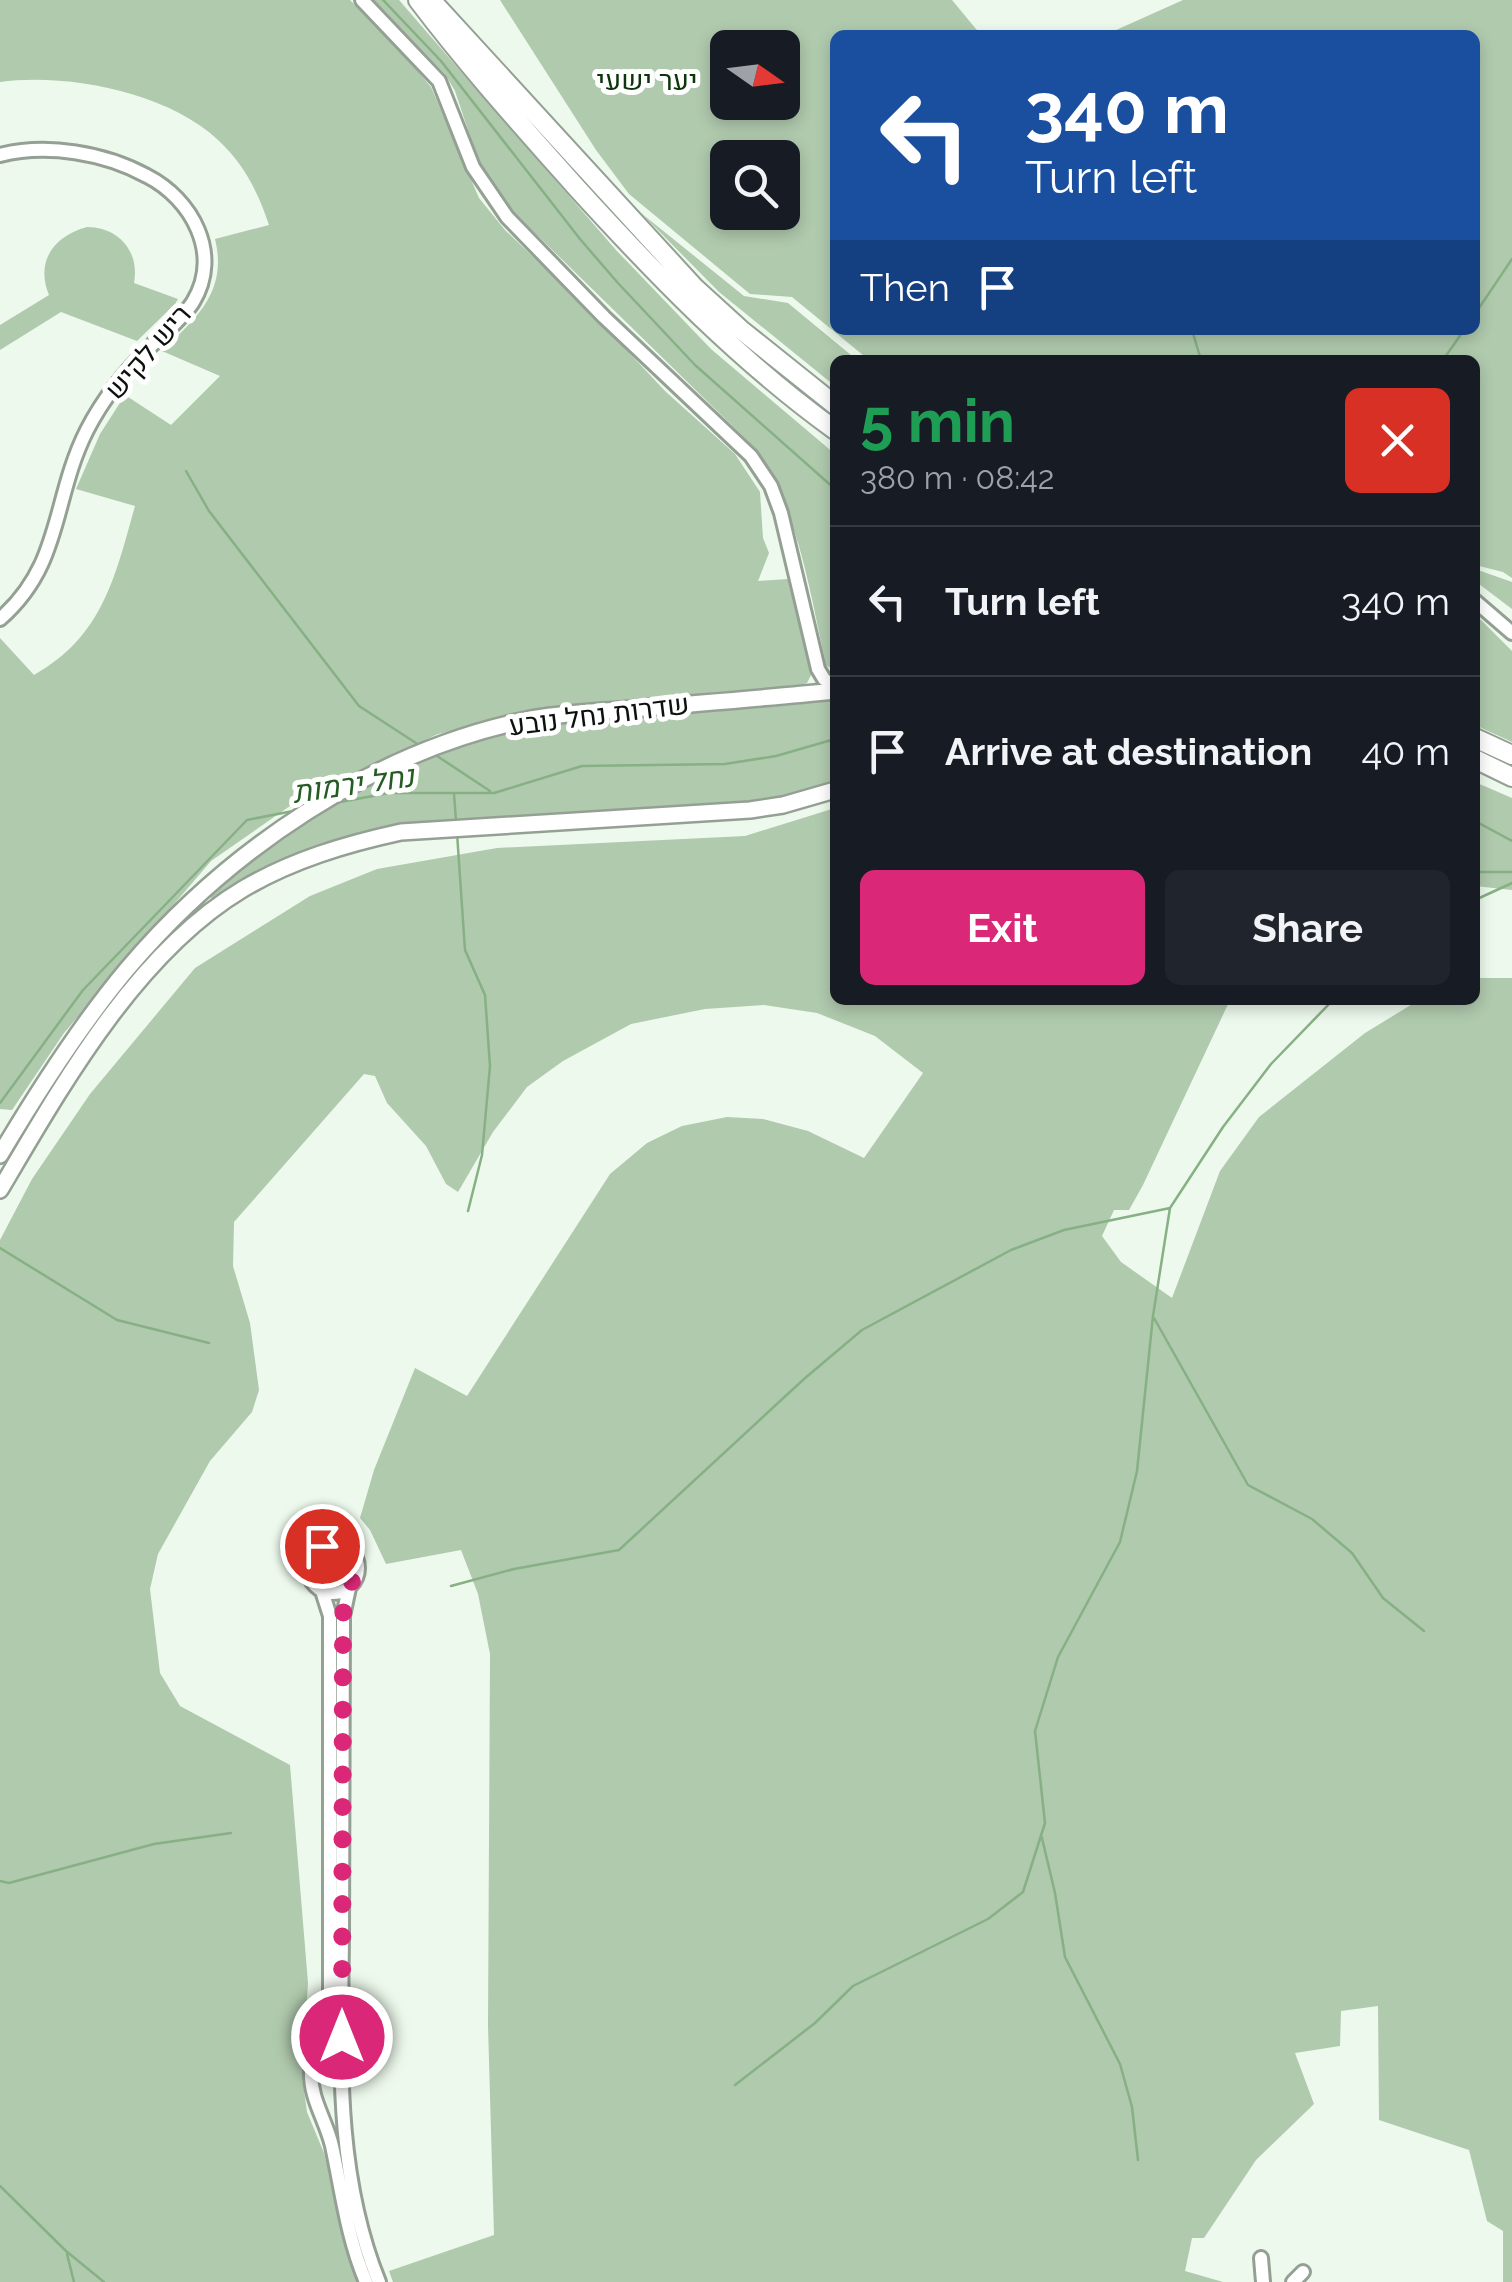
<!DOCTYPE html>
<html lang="en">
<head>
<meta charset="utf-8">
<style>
  :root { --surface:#171b24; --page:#20242c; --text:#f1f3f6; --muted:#9ea1a6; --line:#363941; --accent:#db2777 }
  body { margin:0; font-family:Raleway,Heebo,sans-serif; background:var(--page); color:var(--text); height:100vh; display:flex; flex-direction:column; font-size:38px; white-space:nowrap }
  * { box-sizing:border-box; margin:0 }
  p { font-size:32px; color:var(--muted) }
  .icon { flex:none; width:55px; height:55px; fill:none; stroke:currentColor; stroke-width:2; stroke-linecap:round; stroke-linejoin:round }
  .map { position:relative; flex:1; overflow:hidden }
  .panel { position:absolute; left:830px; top:355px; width:650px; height:650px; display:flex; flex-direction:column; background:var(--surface); border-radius:15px; box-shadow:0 5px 15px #0003 }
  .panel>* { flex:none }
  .guide { position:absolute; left:830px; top:30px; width:650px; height:305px; border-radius:15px; box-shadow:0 5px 15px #0003; background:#1a4fa0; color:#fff; overflow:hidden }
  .needle { width:65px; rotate:104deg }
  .fabs { position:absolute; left:710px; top:30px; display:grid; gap:20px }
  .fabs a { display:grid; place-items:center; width:90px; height:90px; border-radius:15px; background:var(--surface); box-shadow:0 5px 15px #0003; font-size:50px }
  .pin { position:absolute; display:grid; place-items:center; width:85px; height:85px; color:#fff; margin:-42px; border:5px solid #fff; border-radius:50%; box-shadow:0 2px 10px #0007 }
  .me { position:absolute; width:110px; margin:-55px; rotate:0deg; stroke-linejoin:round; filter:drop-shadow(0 0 8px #0008) }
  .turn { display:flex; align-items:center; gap:35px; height:210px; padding:0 30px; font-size:45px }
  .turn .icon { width:130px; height:130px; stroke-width:2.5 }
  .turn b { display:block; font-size:70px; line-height:85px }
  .then { display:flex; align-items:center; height:95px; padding:0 30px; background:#0003; gap:20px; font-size:38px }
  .round { display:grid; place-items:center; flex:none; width:105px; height:105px; border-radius:15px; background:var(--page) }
  .headline { display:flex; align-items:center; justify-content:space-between; height:170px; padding:0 30px }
  h1 { font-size:60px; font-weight:700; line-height:75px; color:#1e9e55 }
  .button { display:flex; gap:20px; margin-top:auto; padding:20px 30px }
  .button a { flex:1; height:115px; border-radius:15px; background:var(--accent); color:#fff; font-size:40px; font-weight:700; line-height:115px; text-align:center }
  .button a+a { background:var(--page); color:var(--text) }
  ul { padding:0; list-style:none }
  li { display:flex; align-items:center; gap:30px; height:150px; padding:0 30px; border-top:2px solid var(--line) }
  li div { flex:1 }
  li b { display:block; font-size:38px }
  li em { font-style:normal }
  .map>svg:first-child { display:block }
  .green { fill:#b0caae; fill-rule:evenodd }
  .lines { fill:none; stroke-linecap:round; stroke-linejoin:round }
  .stream { stroke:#87b084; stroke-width:2.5 }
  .minor-casing { stroke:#95a094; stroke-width:18 }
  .major-casing { stroke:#95a094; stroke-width:20 }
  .highway-casing { stroke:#95a094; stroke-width:22 }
  .minor { stroke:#fff; stroke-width:12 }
  .major { stroke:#fff; stroke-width:15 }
  .highway { stroke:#fff; stroke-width:18 }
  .route { stroke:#db2777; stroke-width:18; stroke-dasharray:0 32.4 }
  .labels { text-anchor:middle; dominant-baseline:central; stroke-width:10; stroke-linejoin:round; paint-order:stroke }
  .park-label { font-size:28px; fill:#0a3609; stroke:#fff }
  .street-label { font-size:28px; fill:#0d110d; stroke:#fff }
  .water-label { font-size:30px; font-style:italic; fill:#245c22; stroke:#fff }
</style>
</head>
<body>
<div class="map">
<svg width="1512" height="2282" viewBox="0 0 1512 2282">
  <rect width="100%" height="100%" fill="#edf9ec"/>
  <path class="green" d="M 0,0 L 350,0 L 394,43 L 431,87 L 479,198 L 505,230 L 590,311 L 665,391 L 735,454 L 760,492 L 763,538 L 769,553 L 758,581 L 788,579 L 813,671 L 807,683 L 801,685 L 560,707 L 438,734 L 300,799 L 211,861 L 64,1033 L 12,1110 L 0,1109 L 0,638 L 34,675 C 103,636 115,577 135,506 L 76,489 L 100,434 L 125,395 L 171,425 L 220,376 L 162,351 C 196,318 228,292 215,239 L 269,225 C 258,192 244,164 218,140 C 167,92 67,73 0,82 Z
    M 373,0 L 399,0 L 616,250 L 711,349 L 835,454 L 835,671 L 826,665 C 809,589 799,511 754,447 L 496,195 L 477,157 L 455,91 L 445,74 Z
    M 500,0 L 952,0 L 981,35 L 835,35 L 835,330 L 1475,330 L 1475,35 L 1105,35 L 1183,0 L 1512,0 L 1512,578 L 1503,572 L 1475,565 L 1475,360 L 869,360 L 792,297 L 750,294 L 629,194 L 596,150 ZM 728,48 L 782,48 L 782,102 L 728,102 ZM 728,158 L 782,158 L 782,212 L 728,212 Z
    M 641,213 L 744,296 L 788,303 L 857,360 L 835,360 L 835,386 L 719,292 Z
    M 87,227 C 118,227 140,251 134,283 L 178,299 L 175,304 L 137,341 L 61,312 L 0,350 L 0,325 L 49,295 C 35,261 54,236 87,227 Z
    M 1475,569 L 1512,582 L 1512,609 L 1475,581 Z
    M 1475,614 L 1512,651 L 1512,742 L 1475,725 Z
    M 835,697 L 835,786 L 782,801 L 405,827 L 213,903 L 212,898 L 207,897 C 285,822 404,753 510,732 C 617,711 727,709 835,697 Z
    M 1475,782 L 1512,798 L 1512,890 L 1475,886 Z
    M 835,808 L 835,1000 L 1230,1000 L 1143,1185 L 1129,1210 L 1114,1210 L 1102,1236 L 1121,1262 L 1172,1298 L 1220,1171 L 1259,1117 L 1365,1033 L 1419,1000 L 1475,1000 L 1475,978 L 1512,978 L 1512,2282 L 1503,2282 L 1503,2231 L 1487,2221 L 1469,2150 L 1379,2120 L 1378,2006 L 1341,2011 L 1340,2046 L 1295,2053 L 1314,2104 L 1256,2160 L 1204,2238 L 1192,2238 L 1185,2271 L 1223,2282 L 393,2282 L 389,2271 L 494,2235 L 488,2026 L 490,1654 L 478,1594 L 461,1550 L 386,1564 L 370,1530 L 360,1518 L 374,1470 L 415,1368 L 467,1396 L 610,1174 L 647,1143 L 682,1126 L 727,1117 L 763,1119 L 808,1131 L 864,1158 L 923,1073 L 875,1036 L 817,1013 L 764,1005 L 705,1009 L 631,1024 L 563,1061 L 527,1087 L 493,1132 L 458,1192 L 446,1184 L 426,1146 L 387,1103 L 375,1076 L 364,1074 L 234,1222 L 233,1266 L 250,1323 L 259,1390 L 252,1412 L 210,1461 L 158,1554 L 150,1589 L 160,1673 L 180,1706 L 290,1765 L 308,1983 L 302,2076 L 307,2112 L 324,2153 L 359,2282 L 0,2282 L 0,1240 L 32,1179 L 90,1094 L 195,968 L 310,896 L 377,869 L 497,848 L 745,836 Z"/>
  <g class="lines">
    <path class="stream" d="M 383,0 L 441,61 L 580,239 L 617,282 L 695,365 L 835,489
      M 1183,35 L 1183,33
      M 1475,314 L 1512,259
      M 1192,330 L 1201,360
      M 1443,360 L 1464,330
      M 186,471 L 209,511 L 359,706 L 419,745
      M 434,754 L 490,791
      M 454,794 L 456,821
      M 335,803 L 389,793 L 494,793 L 582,766 L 725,764 L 776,756 L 835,739
      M 1475,821 L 1512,841
      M 457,833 L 465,950 L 485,995 L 490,1066 L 482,1155 L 468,1211
      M 1475,872 L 1512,872
      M 1475,900 L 1512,883
      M 0,1103 L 83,990 L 247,820 L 293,811
      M 0,1248 L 117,1320 L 209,1343
      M 1154,1318 L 1248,1485 L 1312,1519 L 1352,1553 L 1383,1598 L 1424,1631
      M 451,1586 L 514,1569 L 619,1550 L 804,1379 L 862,1330 L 1011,1250 L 1064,1230 L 1170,1208
      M 1041,1834 L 1055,1893 L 1065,1957 L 1120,2064 L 1132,2107 L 1138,2160
      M 0,1881 L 9,1883 L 154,1844 L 231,1833
      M 735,2085 L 815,2023 L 853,1986 L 988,1919 L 1023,1892 L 1045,1823 L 1035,1731 L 1058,1657 L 1120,1542 L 1137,1471 L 1153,1316 L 1170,1208 L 1223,1127 L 1271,1064 L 1333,1000
      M 0,2186 L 66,2251 L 104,2282
      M 67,2254 L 74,2282"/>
    <defs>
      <path id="minor" d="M 362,0 L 439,81 L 473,167 L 507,217 L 604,317 L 751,456 L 771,486 L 781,513 L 818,669 L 824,679 L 835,687
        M 0,155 C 47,143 105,153 147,176 C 192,199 222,254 193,302 C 182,319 165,332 151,346 C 125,371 104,397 87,430 C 52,499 63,564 0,619
        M 1475,601 L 1512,633
        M308 1568a25 25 0 1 1 50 0a25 25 0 1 1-50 0Z
        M 349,1588 L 343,1616 C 343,1722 342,1829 342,1936 C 341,2053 334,2171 379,2282
        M 322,1591 L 330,1616 L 330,1996 C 327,2022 311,2046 311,2071 C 310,2099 326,2120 332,2146 C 342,2192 347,2237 366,2282
        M 1261,2258 L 1263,2282
        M 1293,2282 L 1303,2272"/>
      <path id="major" d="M 0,1155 C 38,1091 80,1025 128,968 C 229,849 373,752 526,720 C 561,713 597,712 631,709 C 699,703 767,698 835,691
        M 0,1190 C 62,1085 136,953 243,889 C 292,860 346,844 401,832 L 750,810 L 783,805 L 835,790"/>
      <path id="highway" d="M 418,0 C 467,65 521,125 575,186 C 656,275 737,359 835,430
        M 431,0 L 695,288 L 740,329 L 835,405
        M 1475,738 L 1512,755
        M 1475,759 L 1512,777"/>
    </defs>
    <use href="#minor" class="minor-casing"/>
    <use href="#major" class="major-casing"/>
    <use href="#highway" class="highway-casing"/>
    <use href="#minor" class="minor"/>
    <use href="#major" class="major"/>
    <use href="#highway" class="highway"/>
  </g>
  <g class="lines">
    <path class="route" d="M 322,1546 C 330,1544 338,1542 346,1547 C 366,1559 355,1576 347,1591 C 344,1598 344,1607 343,1616 L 342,2037"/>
  </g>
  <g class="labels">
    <g class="park-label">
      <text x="647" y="80">יער ישעי</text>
    </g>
    <g class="street-label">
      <text transform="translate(148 352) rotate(-49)">ריש לקיש</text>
      <text transform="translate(599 715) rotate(-7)">שדרות נחל נובע</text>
    </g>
    <g class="water-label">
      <text transform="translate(353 784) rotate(-8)">נחל ירמות</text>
    </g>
  </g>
</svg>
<div class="fabs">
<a><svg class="needle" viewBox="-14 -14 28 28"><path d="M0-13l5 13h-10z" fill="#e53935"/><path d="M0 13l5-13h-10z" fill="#9ea1a6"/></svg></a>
<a><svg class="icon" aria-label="search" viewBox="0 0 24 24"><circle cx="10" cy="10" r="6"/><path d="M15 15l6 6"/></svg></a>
</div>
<div class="pin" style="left:322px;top:1546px;background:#d93025"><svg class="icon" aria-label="arrive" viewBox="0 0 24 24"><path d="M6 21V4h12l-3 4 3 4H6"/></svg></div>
<svg class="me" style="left:342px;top:2037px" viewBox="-20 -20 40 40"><circle r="17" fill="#db2777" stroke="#fff" stroke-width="3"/><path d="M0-11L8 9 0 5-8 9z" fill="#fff"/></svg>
<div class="guide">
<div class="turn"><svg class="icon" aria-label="left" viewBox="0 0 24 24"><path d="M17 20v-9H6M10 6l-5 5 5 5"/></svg><div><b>340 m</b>Turn left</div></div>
<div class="then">Then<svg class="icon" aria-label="arrive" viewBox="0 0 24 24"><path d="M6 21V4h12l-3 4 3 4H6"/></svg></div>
</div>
<section class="panel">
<div class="headline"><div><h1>5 min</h1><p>380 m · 08:42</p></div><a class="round" style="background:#d93025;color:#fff"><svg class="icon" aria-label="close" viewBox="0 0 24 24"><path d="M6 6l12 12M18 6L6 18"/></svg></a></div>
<ul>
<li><svg class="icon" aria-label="left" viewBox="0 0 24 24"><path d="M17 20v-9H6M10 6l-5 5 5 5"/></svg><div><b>Turn left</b></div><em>340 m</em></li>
<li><svg class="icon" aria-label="arrive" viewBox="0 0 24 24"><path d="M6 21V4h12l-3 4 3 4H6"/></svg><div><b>Arrive at destination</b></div><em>40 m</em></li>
</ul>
<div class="button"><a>Exit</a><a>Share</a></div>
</section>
</div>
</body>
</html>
